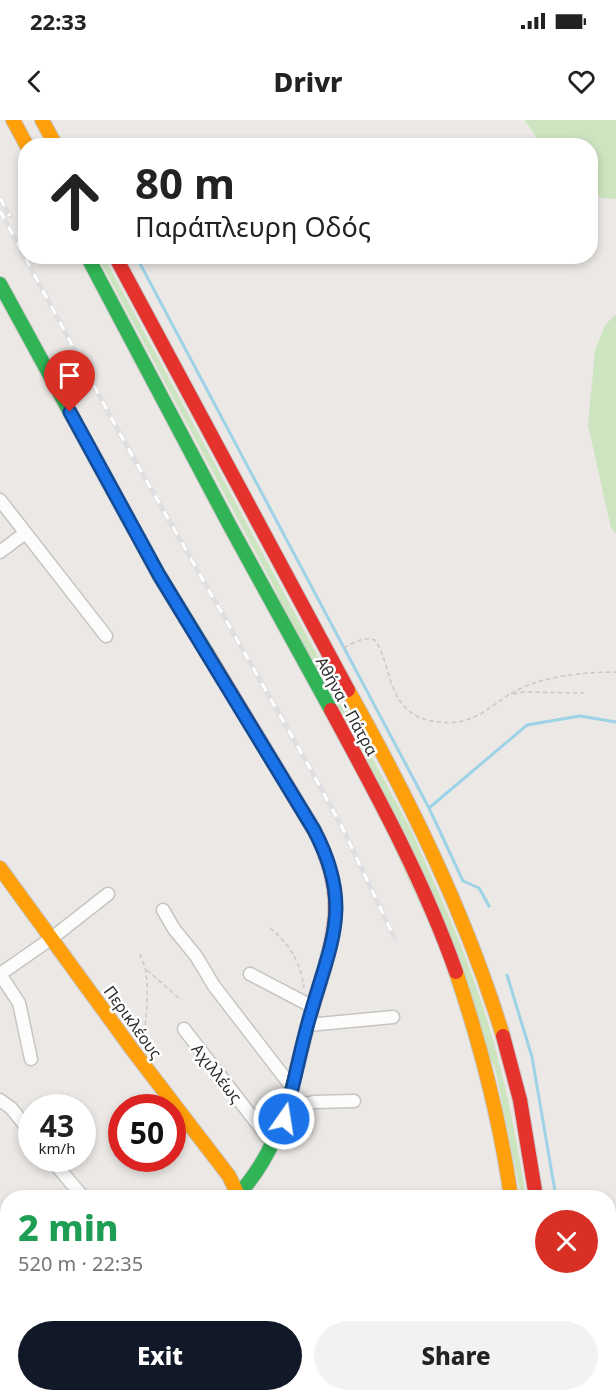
<!DOCTYPE html>
<html lang="en">
<head>
<meta charset="utf-8">
<style>
  :root { --surface:#fff; --page:#f2f2f2; --text:#222; --muted:#767676; --accent:#111827 }
  body { margin:0; font-family:"Noto Sans",sans-serif; background:var(--page); color:var(--text); height:100vh; display:flex; flex-direction:column; font-size:22px; white-space:nowrap }
  * { box-sizing:border-box; margin:0 }
  p { font-size:20px; color:var(--muted) }
  .icon { flex:none; width:33px; height:33px; fill:none; stroke:currentColor; stroke-width:2; stroke-linecap:round; stroke-linejoin:round }
  .map { position:relative; flex:1; overflow:hidden }
  .details { position:absolute; left:0px; top:1070px; width:616px; height:212px; display:flex; flex-direction:column; background:var(--surface); border-radius:24px 24px 0 0; box-shadow:0 3px 9px #0003 }
  .details>* { flex:none }
  .guide { position:absolute; left:18px; top:18px; width:580px; height:126px; border-radius:24px; box-shadow:0 3px 9px #0003; background:#fff; color:var(--text); overflow:hidden }
  .speed { position:absolute; left:18px; top:974px; display:flex; gap:12px; font-size:30px; font-weight:700; text-align:center }
  .speed>* { display:grid; place-content:center; width:78px; height:78px; border-radius:50%; background:var(--surface); box-shadow:0 3px 9px #0003; line-height:1 }
  .speed small { font-size:15px; font-weight:400 }
  .speed .limit { border:9px solid #d22; background:#fff; color:#111 }
  .pin { position:absolute; display:grid; place-items:center; width:51px; height:51px; color:#fff; margin:-62px -26px; border-radius:50% 50% 50% 0; rotate:-45deg; box-shadow:0 0 6px #0007 }
  .pin .icon { rotate:45deg }
  .me { position:absolute; width:66px; margin:-33px; rotate:13deg; stroke-linejoin:round; filter:drop-shadow(0 0 4px #0008) }
  .turn { display:flex; align-items:center; gap:21px; height:126px; padding:0 18px; font-size:27px }
  .turn .icon { width:78px; height:78px; stroke-width:2.5 }
  .turn b { display:block; font-size:42px; line-height:51px }
  .round { display:grid; place-items:center; flex:none; width:63px; height:63px; border-radius:32px; background:var(--page) }
  .summary { display:flex; align-items:center; justify-content:space-between; height:102px; padding:0 18px }
  h1 { font-size:36px; font-weight:800; line-height:45px; color:#1e9e55 }
  .cta { display:flex; gap:12px; margin-top:auto; padding:12px 18px }
  .cta a { flex:1; height:69px; border-radius:36px; background:var(--accent); color:#fff; font-size:24px; font-weight:800; line-height:69px; text-align:center }
  .cta a+a { background:var(--page); color:var(--text) }
  .status { display:flex; justify-content:space-between; align-items:center; height:42px; padding:0 30px; background:var(--surface); direction:ltr }
  .status svg { height:16px; fill:currentColor }
  header { display:flex; justify-content:space-between; align-items:center; height:78px; padding:0 18px; background:var(--surface); font-size:27px; font-weight:800 }
  .map>svg:first-child { display:block }
  .green { fill:#cde4c0 }
  .lines { fill:none; stroke-linecap:round; stroke-linejoin:round }
  .stream { stroke:#9dd2e7; stroke-width:3 }
  .street-casing { stroke:#c6c4c4; stroke-width:15 }
  .fast-casing { stroke:#c6c4c4; stroke-width:16 }
  .slow-casing { stroke:#c6c4c4; stroke-width:16 }
  .jam-casing { stroke:#c6c4c4; stroke-width:16 }
  .path { stroke:#c9c9c8; stroke-width:1.5; stroke-dasharray:4.5 3; stroke-linecap:butt }
  .street { stroke:#fcfcfb; stroke-width:12 }
  .fast { stroke:#30b455; stroke-width:14 }
  .slow { stroke:#ff9f0a; stroke-width:14 }
  .jam { stroke:#e5322d; stroke-width:14 }
  .rail-casing { stroke:#dfdfe1; stroke-width:5 }
  .rail { stroke:#fff; stroke-width:3; stroke-dasharray:9; stroke-linecap:butt }
  .route-casing { stroke:#114b97; stroke-width:15 }
  .route { stroke:#1a73e8; stroke-width:10 }
  .labels { text-anchor:middle; dominant-baseline:central; stroke-width:5; stroke-linejoin:round; paint-order:stroke }
  .street-label { font-size:16px; fill:#2e2e2e; stroke:#fff }
</style>
</head>
<body>
<div class="status"><b>22:33</b><svg viewBox="0 0 49 12"><path d="M0 12V9h3v3zM5 12V6h3v6zM10 12V3h3v9zM15 12V0h3v12zM26 1h20v11H26zM47 4h2v5h-2z"/></svg></div>
<header><svg class="icon" aria-label="back" viewBox="0 0 24 24"><path d="M15 5l-7 7 7 7"/></svg>Drivr<svg class="icon" aria-label="heart" viewBox="0 0 24 24"><path d="M12 20l-8-8c-3-5 5-10 8-4 3-6 11-1 8 4z"/></svg></header>
<div class="map">
<svg width="616" height="1280" viewBox="0 0 616 1280">
  <rect width="100%" height="100%" fill="#ebe8e5"/>
  <path class="green" d="M 525,0 L 616,0 L 616,79 L 602,78 L 591,70 L 591,26 L 541,25 Z
    M 98,137 L 104,137 L 410,708 C 441,777 473,847 493,920 C 508,972 517,1024 526,1077 L 521,1077 L 495,948 L 273,465 Z
    M 616,194 L 616,414 L 611,408 L 588,305 L 595,231 L 605,205 Z"/>
  <g class="lines">
    <path class="stream" d="M 136,136 L 429,688 L 463,761 L 479,768 L 489,786
      M 429,688 L 527,605 L 580,596 L 616,602
      M 507,855 L 532,937 L 556,1077
      M 563,1280 L 563,1274"/>
    <defs>
      <path id="street" d="M 0,380 L 106,516
        M 0,432 L 25,413
        M 163,790 L 174,809 L 196,836 L 214,866 L 291,966
        M 0,854 L 52,818 L 108,774
        M 0,854 L 19,883 L 31,939
        M 250,854 L 313,887
        M 308,905 L 393,897
        M 184,909 L 273,1024
        M 0,980 L 11,988 L 32,1014
        M 287,989 L 314,982 L 354,981
        M 50,1038 L 83,1077
        M 0,1160 L 8,1162
        M 0,1187 L 8,1188
        M 13,1280 L 15,1274"/>
      <path id="fast" d="M 87,136 L 230,406 L 331,590
        M 0,164 L 159,455 L 207,533
        M 238,1075 C 270,1039 282,1005 294,959
        M 374,1274 L 377,1280
        M 544,1280 L 545,1274"/>
      <path id="slow" d="M 13,0 L 27,26
        M 42,0 L 56,26
        M 348,570 C 410,681 466,794 503,916
        M 0,748 L 134,932 L 229,1056 L 239,1077
        M 456,852 C 481,926 500,1000 511,1077"/>
      <path id="jam" d="M 115,136 L 348,570
        M 207,533 L 314,710 C 348,775 336,812 315,879 C 307,905 301,932 294,959
        M 331,590 C 377,675 424,761 456,852
        M 503,916 L 520,980 L 536,1077
        M 519,1274 L 519,1280"/>
    </defs>
    <use href="#street" class="street-casing"/>
    <use href="#fast" class="fast-casing"/>
    <use href="#slow" class="slow-casing"/>
    <use href="#jam" class="jam-casing"/>
    <path class="path" d="M 344,528 C 354,522 363,517 375,520 C 389,541 387,568 405,587 C 412,595 423,600 433,601 C 480,610 492,578 529,565 C 554,555 589,552 616,552
      M 513,574 L 524,572 L 584,573
      M 270,808 C 290,824 301,844 304,868
      M 140,834 C 141,839 144,843 145,848 C 149,862 147,906 142,919
      M 147,850 L 180,879"/>
    <use href="#street" class="street"/>
    <use href="#fast" class="fast"/>
    <use href="#slow" class="slow"/>
    <use href="#jam" class="jam"/>
    <defs>
      <path id="rail" d="M 0,78 L 10,96
        M 0,91 L 120,314 L 306,641 L 342,707 L 395,819"/>
    </defs>
    <use href="#rail" class="rail-casing"/>
    <use href="#rail" class="rail"/>
  </g>
  <g class="lines">
    <defs>
      <path id="route" d="M 70,292 L 159,455 L 314,710 C 354,786 331,821 310,896 C 300,930 294,966 284,999"/>
    </defs>
    <use href="#route" class="route-casing"/>
    <use href="#route" class="route"/>
  </g>
  <g class="labels">
    <g class="street-label">
      <text transform="translate(347 586) rotate(61)">Αθήνα - Πάτρα</text>
      <text transform="translate(133 902) rotate(54)">Περικλέους</text>
      <text transform="translate(217 953) rotate(52)">Αχιλλέως</text>
    </g>
  </g>
</svg>
<div class="speed"><div>43<small>km/h</small></div><div class="limit">50</div></div>
<div class="pin" style="left:70px;top:292px;background:#d93025"><svg class="icon" aria-label="arrive" viewBox="0 0 24 24"><path d="M6 21V4h12l-3 4 3 4H6"/></svg></div>
<svg class="me" style="left:284px;top:999px" viewBox="-20 -20 40 40"><circle r="17" fill="#1a73e8" stroke="#fff" stroke-width="3"/><path d="M0-11L8 9 0 5-8 9z" fill="#fff"/></svg>
<div class="guide">
<div class="turn"><svg class="icon" aria-label="ahead" viewBox="0 0 24 24"><path d="M12 20V5M6 11l6-6 6 6"/></svg><div><b>80 m</b>Παράπλευρη Οδός</div></div>
</div>
<section class="details">
<div class="summary"><div><h1>2 min</h1><p>520 m · 22:35</p></div><a class="round" style="background:#d93025;color:#fff"><svg class="icon" aria-label="close" viewBox="0 0 24 24"><path d="M6 6l12 12M18 6L6 18"/></svg></a></div>
<div class="cta"><a>Exit</a><a>Share</a></div>
</section>
</div>
</body>
</html>
